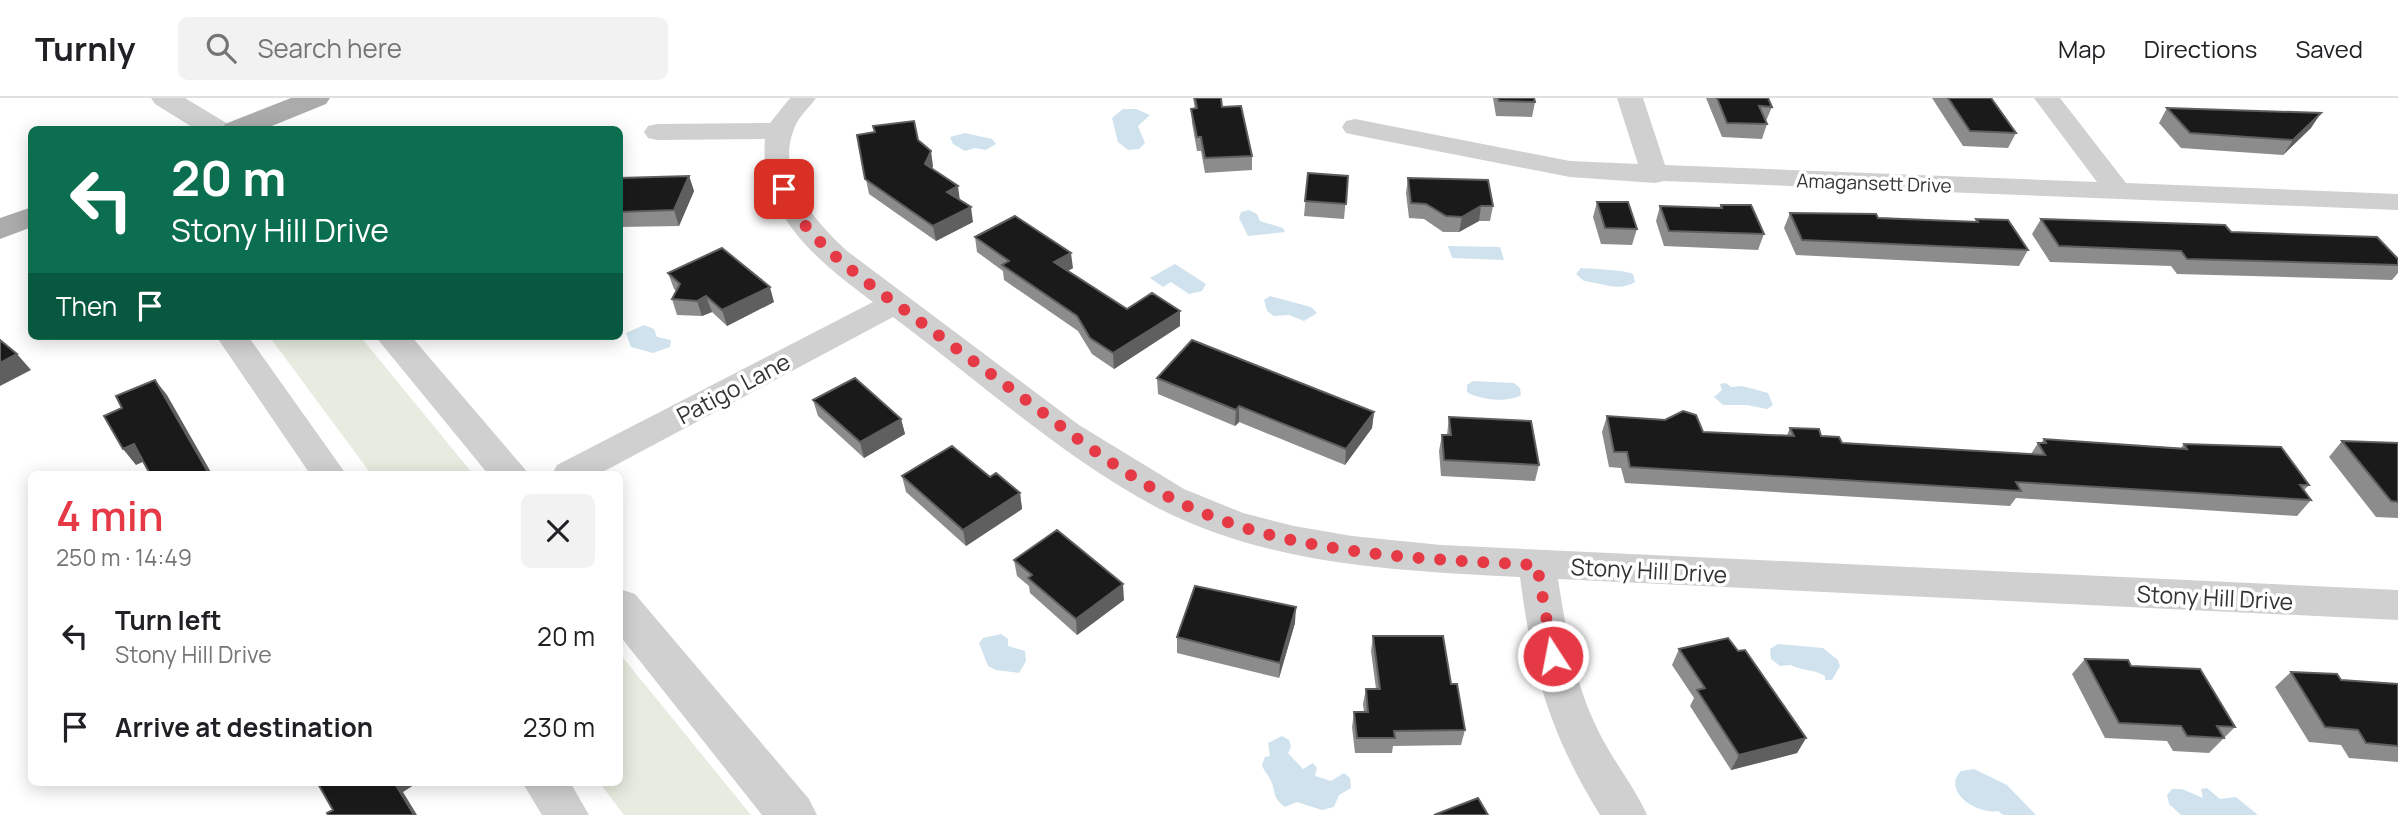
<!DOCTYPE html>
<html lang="en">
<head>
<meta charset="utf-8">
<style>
  :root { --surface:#fff; --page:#f2f2f2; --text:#202124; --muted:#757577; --line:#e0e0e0; --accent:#e63946 }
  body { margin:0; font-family:Manrope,sans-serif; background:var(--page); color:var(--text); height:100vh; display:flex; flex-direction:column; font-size:26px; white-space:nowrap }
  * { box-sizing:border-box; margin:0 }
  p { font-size:23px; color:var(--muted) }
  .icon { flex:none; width:38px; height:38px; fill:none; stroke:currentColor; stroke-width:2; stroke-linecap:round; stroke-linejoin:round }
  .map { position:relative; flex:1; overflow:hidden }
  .side { position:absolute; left:28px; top:373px; width:595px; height:315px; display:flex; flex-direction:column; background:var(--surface); border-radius:10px; box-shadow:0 4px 18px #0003 }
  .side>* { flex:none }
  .top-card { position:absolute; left:28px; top:28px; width:595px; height:214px; border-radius:10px; box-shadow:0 4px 18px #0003; background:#0b6e4f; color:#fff; overflow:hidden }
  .pin { position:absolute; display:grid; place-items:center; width:60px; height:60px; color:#fff; margin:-30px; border-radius:14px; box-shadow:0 4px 10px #0006 }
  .me { position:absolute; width:77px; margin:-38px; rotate:349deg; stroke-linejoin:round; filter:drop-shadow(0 0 5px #0008) }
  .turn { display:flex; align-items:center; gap:24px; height:147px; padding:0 28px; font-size:32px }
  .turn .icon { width:91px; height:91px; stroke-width:2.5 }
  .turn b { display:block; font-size:49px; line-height:60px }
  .then { display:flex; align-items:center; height:66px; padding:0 28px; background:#0003; gap:14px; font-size:26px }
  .round { display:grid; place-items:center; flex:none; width:74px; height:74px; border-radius:10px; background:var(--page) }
  .overview { display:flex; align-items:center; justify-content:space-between; height:119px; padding:0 28px }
  h1 { font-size:42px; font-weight:600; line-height:52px; color:var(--accent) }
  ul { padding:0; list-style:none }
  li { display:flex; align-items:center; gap:21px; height:91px; padding:0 28px }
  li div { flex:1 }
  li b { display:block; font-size:26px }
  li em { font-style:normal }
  header { display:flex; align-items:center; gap:42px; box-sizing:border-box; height:98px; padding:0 35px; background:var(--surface); border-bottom:2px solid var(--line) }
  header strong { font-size:33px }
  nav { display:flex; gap:38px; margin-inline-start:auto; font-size:24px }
  .search { width:490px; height:63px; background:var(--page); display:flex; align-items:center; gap:18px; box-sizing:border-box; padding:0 24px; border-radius:10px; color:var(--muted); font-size:26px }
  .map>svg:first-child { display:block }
  .green { fill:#e6ecdf }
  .water { fill:#cfe2ee }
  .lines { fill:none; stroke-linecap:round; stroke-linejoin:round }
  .minor { fill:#d0d0d0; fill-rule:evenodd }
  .tertiary { fill:#d0d0d0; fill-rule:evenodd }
  .primary { fill:#ababab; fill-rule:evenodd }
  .wall { fill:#8c8c8c }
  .shaded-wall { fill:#5f5f5f }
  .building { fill:#1a1a1a; stroke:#5f5f5f; stroke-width:2 }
  .route { stroke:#e63946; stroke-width:12; stroke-dasharray:0 21.6 }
  .labels { text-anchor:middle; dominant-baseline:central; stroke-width:7; stroke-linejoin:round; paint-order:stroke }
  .far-street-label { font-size:19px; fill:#333; stroke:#fff }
  .street-label { font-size:23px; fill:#333; stroke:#fff }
</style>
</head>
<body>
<header>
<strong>Turnly</strong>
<div class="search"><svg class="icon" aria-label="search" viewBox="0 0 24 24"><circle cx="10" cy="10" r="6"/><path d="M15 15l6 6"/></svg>Search here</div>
<nav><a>Map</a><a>Directions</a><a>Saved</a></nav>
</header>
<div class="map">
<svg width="2398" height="717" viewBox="0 0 2398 717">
  <rect width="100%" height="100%" fill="#fff"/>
  <path class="green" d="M 269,238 L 360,238 L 473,376 L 371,376 Z
    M 620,556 L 751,717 L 624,717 L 599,684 L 620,684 Z"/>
  <path class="water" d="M 1123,11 L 1136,11 L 1150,17 L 1138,28 L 1145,45 L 1139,51 L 1128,52 L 1118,44 L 1112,20 Z
    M 965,35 L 992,41 L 996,46 L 986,52 L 975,50 L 965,53 L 953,46 L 950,39 Z
    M 1249,112 L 1257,116 L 1260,123 L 1283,130 L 1285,134 L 1248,138 L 1239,120 L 1241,114 Z
    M 1448,148 L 1500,149 L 1504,162 L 1452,160 Z
    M 1175,166 L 1206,186 L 1202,193 L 1189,196 L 1171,184 L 1163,189 L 1150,180 Z
    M 1581,170 C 1592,171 1626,172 1633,176 L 1635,184 C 1620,194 1601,185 1584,183 L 1576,176 Z
    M 1270,198 L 1311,209 L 1317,215 L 1304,223 L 1289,217 L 1274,218 L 1267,213 L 1264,202 Z
    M 644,227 L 654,231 L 657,239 L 671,242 L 670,249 L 653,255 L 631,249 L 626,235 Z
    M 1473,283 L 1514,285 L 1520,290 L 1521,297 C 1508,305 1479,302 1467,294 L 1467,287 Z
    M 1726,285 L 1731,289 L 1742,288 L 1768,295 L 1773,307 L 1767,311 L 1747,307 L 1723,307 L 1714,299 L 1722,292 L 1720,286 Z
    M 1001,536 L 1008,541 L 1008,548 L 1025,553 L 1026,563 L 1019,575 L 996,572 L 988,568 L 979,545 L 983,540 Z
    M 1778,546 L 1823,550 L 1838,562 L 1840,568 L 1832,582 L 1825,582 L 1825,578 C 1814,571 1802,573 1791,567 L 1780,568 L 1771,561 L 1770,551 Z
    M 1282,638 L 1289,642 L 1291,649 L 1288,655 L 1303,671 L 1313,665 L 1317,670 L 1315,678 L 1331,683 L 1344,675 L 1350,680 L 1351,690 L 1339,697 L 1334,709 L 1322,712 L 1297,704 L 1285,709 C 1271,698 1277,696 1271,683 C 1269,677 1264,674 1262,667 L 1265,659 L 1270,658 L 1268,645 Z
    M 1974,671 L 2007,687 L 2036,717 L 2003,717 L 1998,713 C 1977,717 1941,693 1961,673 Z
    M 2207,690 L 2220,701 L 2236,699 L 2258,717 L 2181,717 L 2169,706 L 2167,697 L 2172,691 L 2182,691 L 2203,700 L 2201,691 Z"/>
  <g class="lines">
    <path class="minor" d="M 790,0 L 816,0 C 809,10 798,19 794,31 C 775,78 815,124 847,153 L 1079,327 L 1184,391 L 1243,415 L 1294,428 L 1352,438 L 1441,447 L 2398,492 L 2398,522 L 1558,481 C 1566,531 1574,582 1596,628 C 1610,659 1633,686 1647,717 L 1600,717 C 1550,636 1532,573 1520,479 C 1397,473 1267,467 1156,409 C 1061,358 980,284 893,219 L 599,376 L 552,376 L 557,367 L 873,204 C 819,164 758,116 765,41 L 657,42 L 648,40 L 644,34 L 648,28 L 657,26 L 770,25 Z
      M 1617,0 L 1643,0 L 1665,67 L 2097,84 L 2034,0 L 2060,0 L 2126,85 L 2398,96 L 2398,112 L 1664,83 L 1655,85 L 1570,79 L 1355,37 L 1346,35 L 1342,29 L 1346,23 L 1355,21 L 1570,63 L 1638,66 Z
      M 216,238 L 248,238 L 346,376 L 310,376 Z
      M 522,684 L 570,684 L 589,717 L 542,717 Z"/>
    <path class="tertiary" d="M 151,0 L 185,0 L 228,26 L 232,32 L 197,32 L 155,6 Z
      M 375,238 L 411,238 L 529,376 L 488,376 Z
      M 620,491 L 635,496 L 809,701 L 817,717 L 762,717 L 620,538 Z"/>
    <path class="primary" d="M 291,0 L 330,0 L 326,6 L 262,32 L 221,32 L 225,26 Z
      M 32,109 L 32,129 L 0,141 L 0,120 Z"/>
  </g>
  <path class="wall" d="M 1193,0 L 1221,0 L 1222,9 L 1252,58 L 1252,72 L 1205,75 L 1201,53 L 1197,53 L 1192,25 L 1191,11 L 1195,11 Z
    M 1493,0 L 1534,0 L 1535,4 L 1532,19 L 1496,18 Z
    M 1706,0 L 1768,0 L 1772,9 L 1766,23 L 1767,26 L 1762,41 L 1722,39 Z
    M 1932,0 L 1991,0 L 2016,35 L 2008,50 L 1963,48 Z
    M 2167,10 L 2311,30 L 2283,57 L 2181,50 L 2159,25 Z
    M 857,37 L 918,42 L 933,68 L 932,71 L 960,102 L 973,124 L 936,143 L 869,96 Z
    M 1308,75 L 1348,78 L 1344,121 L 1304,118 Z
    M 689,78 L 694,93 L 679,128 L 620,129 L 620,80 Z
    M 1408,80 L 1493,108 L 1490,123 L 1479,123 L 1459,134 L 1443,134 L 1424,121 L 1409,120 L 1406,95 Z
    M 1597,104 L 1637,131 L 1632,147 L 1601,146 L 1593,119 Z
    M 1721,107 L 1764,136 L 1758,152 L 1664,148 L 1656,123 L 1660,108 L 1719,110 Z
    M 1790,115 L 1975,124 L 1976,121 L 2028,152 L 2019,168 L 1796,157 L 1784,130 Z
    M 2041,121 L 2231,134 L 2398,161 L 2398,175 L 2392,182 L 2177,176 L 2171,168 L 2050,164 L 2032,136 Z
    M 975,139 L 1073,170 L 1068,173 L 1127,211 L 1180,228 L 1114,271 L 1092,256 L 1078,233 L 1004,182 L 1003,173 L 977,154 Z
    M 668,175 L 774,204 L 727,228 L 712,214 L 702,218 L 677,217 L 672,201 L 676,193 L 674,191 Z
    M 1157,280 L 1374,314 L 1372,330 L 1345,367 L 1239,324 L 1235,328 L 1158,296 Z
    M 813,302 L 901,321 L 905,336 L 864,360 L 818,318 Z
    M 1607,318 L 1703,334 L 1787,337 L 1790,330 L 1821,338 L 1842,345 L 2031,356 L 2038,345 L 2041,345 L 2044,341 L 2181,350 L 2184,346 L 2309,387 L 2304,392 L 2311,402 L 2297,418 L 2016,400 L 2010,408 L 1625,385 L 1621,370 L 1609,369 L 1602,334 Z
    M 1449,319 L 1539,367 L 1535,383 L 1441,378 L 1439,353 L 1442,337 L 1447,337 Z
    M 2342,343 L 2398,345 L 2398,420 L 2376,419 L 2329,359 Z
    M 902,378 L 1020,395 L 1022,411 L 966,448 L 906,394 Z
    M 1014,462 L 1124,502 L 1077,537 L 1030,495 L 1029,488 L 1017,478 Z
    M 1295,525 L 1279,580 L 1177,555 L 1177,539 Z
    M 1373,538 L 1451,586 L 1465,632 L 1461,647 L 1393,648 L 1392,655 L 1355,655 L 1352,629 L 1354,614 L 1364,614 L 1363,606 L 1366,591 L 1376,591 L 1371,553 Z
    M 1679,551 L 1738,553 L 1806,640 L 1797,655 L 1731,672 L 1690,608 L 1694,600 L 1672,567 Z
    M 2085,561 L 2131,568 L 2235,629 L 2209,655 L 2173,653 L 2167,643 L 2105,640 L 2072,576 Z
    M 2291,574 L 2341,582 L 2398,586 L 2398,664 L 2349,660 L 2341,647 L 2309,644 L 2275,589 Z"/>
  <path class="shaded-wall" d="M 2321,15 L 2311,30 L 2283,57 L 2293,42 Z
    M 931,53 L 933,68 L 928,81 L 925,66 Z
    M 689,78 L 694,93 L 679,128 L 674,112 Z
    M 958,88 L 960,103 L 947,94 Z
    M 1481,108 L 1479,123 L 1459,134 L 1462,119 Z
    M 971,109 L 973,124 L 936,143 L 933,128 Z
    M 1071,155 L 1073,170 L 1055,180 L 1054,164 Z
    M 770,189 L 774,204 L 727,228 L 722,212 Z
    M 706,198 L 712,214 L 702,218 L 697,203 Z
    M 1180,213 L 1180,228 L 1114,271 L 1113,255 Z
    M 17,256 L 31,272 L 0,288 L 0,265 Z
    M 155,282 L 167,297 L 212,376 L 209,376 Z
    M 1239,308 L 1239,324 L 1235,328 L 1236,312 Z
    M 1374,314 L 1372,330 L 1345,367 L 1346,351 Z
    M 901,321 L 905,336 L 864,360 L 860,344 Z
    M 134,346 L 147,362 L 136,367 L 123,351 Z
    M 1020,395 L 1022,411 L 966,448 L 963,432 Z
    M 1123,486 L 1124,502 L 1077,537 L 1076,521 Z
    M 1296,509 L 1295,525 L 1279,580 L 1280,565 Z
    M 1806,640 L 1797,655 L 1731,672 L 1739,657 Z
    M 394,684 L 412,684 L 414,687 L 403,694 L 417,717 L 414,717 Z"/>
  <path class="building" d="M 1195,0 L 1221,0 L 1222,9 L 1241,8 L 1252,58 L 1205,60 L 1201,39 L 1197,39 L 1191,11 L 1197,10 Z
    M 1498,0 L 1534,0 L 1535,4 L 1499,3 Z
    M 1717,0 L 1768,0 L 1772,9 L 1759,8 L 1767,26 L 1727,25 Z
    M 1948,0 L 1991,0 L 2016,35 L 1970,33 Z
    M 2167,10 L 2321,15 L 2293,42 L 2190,35 Z
    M 914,23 L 918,42 L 931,53 L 925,66 L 958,88 L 947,94 L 971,109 L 933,128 L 865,81 L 857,37 L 875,34 L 873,28 Z
    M 1308,75 L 1348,78 L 1346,106 L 1305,103 Z
    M 689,78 L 674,112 L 620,114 L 620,80 Z
    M 1408,80 L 1488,82 L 1493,108 L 1481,108 L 1462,119 L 1446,118 L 1426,106 L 1411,105 Z
    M 1597,104 L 1628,104 L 1637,131 L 1605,130 Z
    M 1721,107 L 1751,107 L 1764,136 L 1669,133 L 1660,108 L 1722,110 Z
    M 1790,115 L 1876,116 L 1878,120 L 1978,124 L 1976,121 L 2008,122 L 2028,152 L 1802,142 Z
    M 1015,118 L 1071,155 L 1054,164 L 1127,211 L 1152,195 L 1180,213 L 1113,255 L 1090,240 L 1077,218 L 1002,167 L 1009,163 L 975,139 Z
    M 2041,121 L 2225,127 L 2231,134 L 2377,139 L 2398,161 L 2398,167 L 2187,161 L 2181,153 L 2059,148 Z
    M 722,150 L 770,189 L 722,212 L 706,198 L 697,203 L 672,201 L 680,186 L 668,175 Z
    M 0,242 L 17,256 L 0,265 Z
    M 1192,242 L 1374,314 L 1346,351 L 1239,308 L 1236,312 L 1157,280 Z
    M 855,280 L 901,321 L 860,344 L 813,302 Z
    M 155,282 L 209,376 L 150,376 L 134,346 L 123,351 L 104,318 L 122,310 L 116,298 Z
    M 1683,313 L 1696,317 L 1703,334 L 1794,338 L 1790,330 L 1819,331 L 1821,338 L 1839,339 L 1842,345 L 2045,357 L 2038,345 L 2046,345 L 2044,341 L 2187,351 L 2184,346 L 2281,349 L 2309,387 L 2300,387 L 2311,402 L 2016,384 L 2021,393 L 1630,369 L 1627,354 L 1614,354 L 1607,318 L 1665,322 Z
    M 1449,319 L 1531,323 L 1539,367 L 1444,362 L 1442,337 L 1451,337 Z
    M 2342,343 L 2398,345 L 2398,404 L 2391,403 Z
    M 952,348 L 990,379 L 996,375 L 1020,395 L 963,432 L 902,378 Z
    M 1057,432 L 1123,486 L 1076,521 L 1028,480 L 1032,477 L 1014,462 Z
    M 1195,488 L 1296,509 L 1280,565 L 1177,539 Z
    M 1373,538 L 1443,538 L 1451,586 L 1457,586 L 1465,632 L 1394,633 L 1395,640 L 1357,640 L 1354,614 L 1368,614 L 1366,591 L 1380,591 Z
    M 1728,540 L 1738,553 L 1745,552 L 1806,640 L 1739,657 L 1697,592 L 1705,590 L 1679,551 Z
    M 2085,561 L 2128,562 L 2131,568 L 2200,571 L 2235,629 L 2217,628 L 2224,640 L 2187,638 L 2181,628 L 2119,625 Z
    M 2291,574 L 2337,576 L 2341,582 L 2398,586 L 2398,648 L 2366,645 L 2358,632 L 2325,629 Z
    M 317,684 L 394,684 L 414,717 L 328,717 L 327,715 L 333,712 Z
    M 1478,700 L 1488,717 L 1434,717 Z"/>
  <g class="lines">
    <path class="route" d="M 784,91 C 798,139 878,192 918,222 C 958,252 998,281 1038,311 C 1092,352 1145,392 1208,417 C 1313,458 1427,461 1537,467 L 1553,558"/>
  </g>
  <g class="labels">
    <g class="far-street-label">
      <text transform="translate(1874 85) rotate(2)">Amagansett Drive</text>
    </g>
    <g class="street-label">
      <text transform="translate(733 290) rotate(-28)">Patigo Lane</text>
      <text transform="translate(1649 472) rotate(3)">Stony Hill Drive</text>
      <text transform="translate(2215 499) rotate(3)">Stony Hill Drive</text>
    </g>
  </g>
</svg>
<div class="pin" style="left:784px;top:91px;background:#d93025"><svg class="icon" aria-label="arrive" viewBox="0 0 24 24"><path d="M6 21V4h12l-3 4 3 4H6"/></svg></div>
<svg class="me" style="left:1553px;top:558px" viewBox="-20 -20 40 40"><circle r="17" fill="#e63946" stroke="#fff" stroke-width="3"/><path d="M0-11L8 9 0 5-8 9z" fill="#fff"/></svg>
<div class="top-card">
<div class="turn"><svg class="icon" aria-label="left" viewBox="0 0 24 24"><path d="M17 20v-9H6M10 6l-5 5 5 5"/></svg><div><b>20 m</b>Stony Hill Drive</div></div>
<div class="then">Then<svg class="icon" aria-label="arrive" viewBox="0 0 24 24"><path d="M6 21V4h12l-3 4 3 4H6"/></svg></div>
</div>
<section class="side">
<div class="overview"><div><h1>4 min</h1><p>250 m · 14:49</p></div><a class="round"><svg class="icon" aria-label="close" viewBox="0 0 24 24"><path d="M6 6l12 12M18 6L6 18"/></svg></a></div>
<ul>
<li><svg class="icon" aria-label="left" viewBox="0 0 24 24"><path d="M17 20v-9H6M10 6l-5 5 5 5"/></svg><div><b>Turn left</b><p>Stony Hill Drive</p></div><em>20 m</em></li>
<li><svg class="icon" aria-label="arrive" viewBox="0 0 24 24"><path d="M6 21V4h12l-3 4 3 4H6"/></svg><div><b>Arrive at destination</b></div><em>230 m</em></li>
</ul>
</section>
</div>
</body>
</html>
